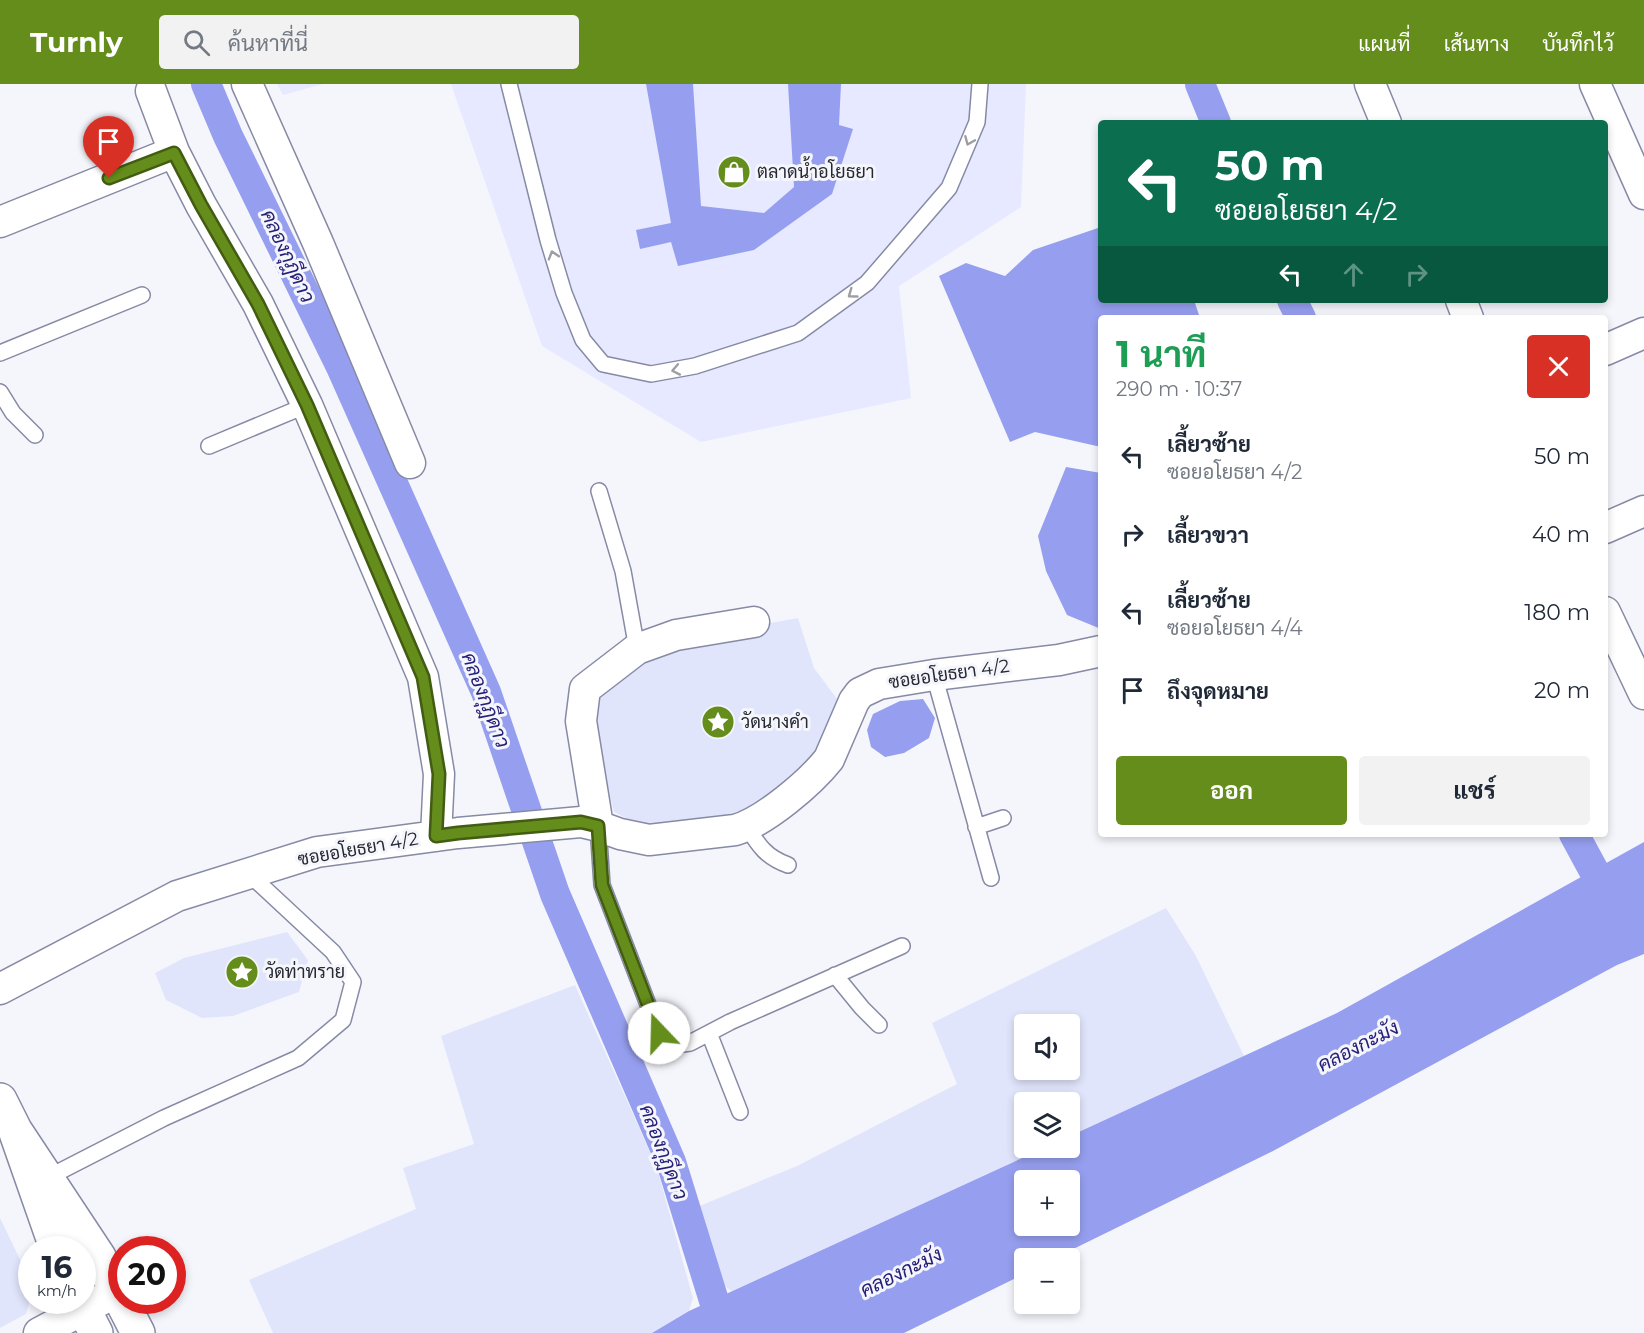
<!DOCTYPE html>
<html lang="th">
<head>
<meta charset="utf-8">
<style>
  :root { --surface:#fff; --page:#f2f2f3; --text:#1f2937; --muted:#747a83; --accent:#658d1b }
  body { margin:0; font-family:Montserrat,Sarabun,sans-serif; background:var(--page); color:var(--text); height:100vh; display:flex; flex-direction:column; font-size:22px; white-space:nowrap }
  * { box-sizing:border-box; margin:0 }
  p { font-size:20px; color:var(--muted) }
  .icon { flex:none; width:33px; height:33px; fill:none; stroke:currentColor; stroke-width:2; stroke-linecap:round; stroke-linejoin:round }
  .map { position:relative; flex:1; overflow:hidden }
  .drawer { position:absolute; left:1098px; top:231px; width:510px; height:522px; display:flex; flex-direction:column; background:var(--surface); border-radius:6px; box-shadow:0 3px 9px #0003 }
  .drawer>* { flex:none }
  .guide { position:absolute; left:1098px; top:36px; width:510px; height:183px; border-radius:6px; box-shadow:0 3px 9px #0003; background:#0b6e4f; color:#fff; overflow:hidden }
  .fabs { position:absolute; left:1014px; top:930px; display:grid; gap:12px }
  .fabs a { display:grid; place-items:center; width:66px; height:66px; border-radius:6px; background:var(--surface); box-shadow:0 3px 9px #0003; font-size:30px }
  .speed { position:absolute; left:18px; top:1152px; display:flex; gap:12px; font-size:30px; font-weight:700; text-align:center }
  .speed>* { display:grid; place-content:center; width:78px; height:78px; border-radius:50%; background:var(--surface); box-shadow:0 3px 9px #0003; line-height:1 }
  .speed small { font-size:15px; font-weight:400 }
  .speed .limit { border:9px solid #d22; background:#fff; color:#111 }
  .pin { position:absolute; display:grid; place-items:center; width:51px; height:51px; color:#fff; margin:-62px -26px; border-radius:50% 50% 50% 0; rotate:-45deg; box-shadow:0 0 6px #0007 }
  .pin .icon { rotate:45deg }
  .me { position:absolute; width:66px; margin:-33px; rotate:339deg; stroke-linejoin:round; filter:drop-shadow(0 0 4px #0008) }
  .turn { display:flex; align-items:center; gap:21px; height:126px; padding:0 18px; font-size:27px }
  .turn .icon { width:78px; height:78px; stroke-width:2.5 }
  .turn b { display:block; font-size:42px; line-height:51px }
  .lanes { display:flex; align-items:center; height:57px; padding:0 18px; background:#0003; justify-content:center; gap:30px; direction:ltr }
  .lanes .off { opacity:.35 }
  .round { display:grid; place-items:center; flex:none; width:63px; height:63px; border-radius:6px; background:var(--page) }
  .overview { display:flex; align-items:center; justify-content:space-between; height:102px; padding:0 18px }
  h1 { font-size:36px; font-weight:700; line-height:45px; color:#1e9e55 }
  .primary-button { display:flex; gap:12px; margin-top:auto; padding:12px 18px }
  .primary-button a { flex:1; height:69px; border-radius:6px; background:var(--accent); color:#fff; font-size:24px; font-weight:700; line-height:69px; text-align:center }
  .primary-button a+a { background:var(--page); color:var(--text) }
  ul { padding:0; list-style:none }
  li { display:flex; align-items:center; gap:18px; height:78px; padding:0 18px }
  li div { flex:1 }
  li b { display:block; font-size:22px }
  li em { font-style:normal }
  header { display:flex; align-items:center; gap:36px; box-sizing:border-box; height:84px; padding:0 30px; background:var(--accent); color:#fff }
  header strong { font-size:28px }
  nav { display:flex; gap:33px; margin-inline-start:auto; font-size:21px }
  .search { width:420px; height:54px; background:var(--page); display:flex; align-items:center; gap:15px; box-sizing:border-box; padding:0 21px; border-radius:6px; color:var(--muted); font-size:22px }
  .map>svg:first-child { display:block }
  .built { fill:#e6e9ff }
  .green { fill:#e1e5fc; fill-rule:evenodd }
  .water { fill:#969fef; fill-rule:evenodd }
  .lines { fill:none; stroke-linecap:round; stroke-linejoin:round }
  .canal { stroke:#969fef; stroke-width:30 }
  .lane-casing { stroke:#868aa4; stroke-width:18 }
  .street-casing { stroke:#868aa4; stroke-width:33 }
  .secondary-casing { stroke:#868aa4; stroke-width:36 }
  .lane { stroke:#fff; stroke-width:15 }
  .street { stroke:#fff; stroke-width:30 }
  .secondary { stroke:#fff; stroke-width:33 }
  .oneway { stroke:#9d9ea3 }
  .route-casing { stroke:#425c12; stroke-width:15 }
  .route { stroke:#658d1b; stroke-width:10 }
  .labels { text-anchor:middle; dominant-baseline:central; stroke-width:6; stroke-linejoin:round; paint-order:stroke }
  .poi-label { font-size:18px; fill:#262832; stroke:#f5f6fc; text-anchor:start }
  .street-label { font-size:18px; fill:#262832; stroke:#f5f6fc }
  .water-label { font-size:20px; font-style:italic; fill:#272079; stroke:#f5f6fc }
</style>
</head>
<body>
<header>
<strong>Turnly</strong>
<div class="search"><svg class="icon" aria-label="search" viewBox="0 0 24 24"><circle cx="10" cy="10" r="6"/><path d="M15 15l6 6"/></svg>ค้นหาที่นี่</div>
<nav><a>แผนที่</a><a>เส้นทาง</a><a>บันทึกไว้</a></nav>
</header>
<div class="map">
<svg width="1644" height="1249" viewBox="0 0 1644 1249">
  <rect width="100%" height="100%" fill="#f5f6fc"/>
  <path class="built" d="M 277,0 L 323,0 L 283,11 Z
    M 451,0 L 1026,0 L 1021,123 L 899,202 L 911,314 L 701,358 L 542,262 Z"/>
  <path class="green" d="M 798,534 L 814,584 L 846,627 L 829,672 L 752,723 L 658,751 L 614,728 L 590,636 L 598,607 L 657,559 Z
    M 1166,824 L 1196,872 L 1244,972 L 1070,1052 L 1070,1018 L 1024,1018 L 1024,1064 L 1044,1064 L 732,1207 L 721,1200 L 697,1123 L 797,1082 L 957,1000 L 932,939 ZM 1024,940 L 1070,940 L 1070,986 L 1024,986 Z
    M 287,848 L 308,876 L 299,908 L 233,932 L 202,934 L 166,916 L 155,889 L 184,874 Z
    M 575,901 L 656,1081 L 693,1214 L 689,1227 L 652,1249 L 273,1249 L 249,1196 L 416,1125 L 403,1084 L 474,1060 L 441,952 Z
    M 0,1134 L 31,1198 L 31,1213 L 26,1230 L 0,1244 Z"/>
  <path class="water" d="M 646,0 L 693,0 L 701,122 L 764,129 L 794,103 L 788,0 L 841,0 L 839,41 L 853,45 L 832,110 L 754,166 L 678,182 L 671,158 L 640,165 L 636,146 L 671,139 Z
    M 1101,143 L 1101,216 L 1194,216 L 1200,234 L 1101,234 L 1101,363 L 1035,348 L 1010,358 L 939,192 L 966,179 L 1005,192 L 1033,166 Z
    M 1066,383 L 1101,389 L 1101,545 L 1067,531 L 1046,487 L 1038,452 Z
    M 923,615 L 935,634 L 929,654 L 904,669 L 885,673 L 871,663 L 867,646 L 873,630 L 900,617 Z
    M 1644,758 L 1644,870 L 1617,881 L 1273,1067 L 1055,1174 L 1024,1174 L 1024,1190 L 904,1249 L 652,1249 L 689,1227 L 1044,1064 L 1070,1064 L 1070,1052 L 1337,929 ZM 1070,1096 L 1070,1142 L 1024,1142 L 1024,1096 Z"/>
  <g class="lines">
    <path class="canal" d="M 206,0 L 228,52 L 341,283 L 486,608 L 555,810 L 671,1078 L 724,1249
      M 1200,0 L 1216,39
      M 1292,216 L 1301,234
      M 1574,750 L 1613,822"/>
    <defs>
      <path id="lane" d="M 509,0 L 548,156 L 564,209 L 583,256 L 603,280 L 651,290 L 695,282 L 798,249 L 867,199 L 949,104 L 977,38 L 980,0
        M 0,269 L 142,211
        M 0,308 L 13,329 L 35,351
        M 209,362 L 307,321
        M 599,407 L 623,487 L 637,565
        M 934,591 L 991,794
        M 598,742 L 602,801 L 659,949 L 667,957 L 676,961 L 690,959 L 730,938 L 902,862
        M 747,743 C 759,762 766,773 788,781
        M 976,743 L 1003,734
        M 835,891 L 862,924 L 879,941
        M 709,949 L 740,1028
        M 45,1095 L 164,1034 L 298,974 L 343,936 L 353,898 L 333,868 L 248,789"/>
      <path id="street" d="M 247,0 L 318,159 L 410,379
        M 1370,0 L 1386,39
        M 1595,0 L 1644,110
        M 151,7 L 174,68 L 201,121 L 258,220 L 307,321 L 423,593 L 439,690 L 436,752
        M 0,138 L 174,68
        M 1461,216 L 1468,234
        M 1605,266 L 1644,249
        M 1605,444 L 1644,427
        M 1605,528 L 1644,610
        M 598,742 L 581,637 L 585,605 L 637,565 L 676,551 L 754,538
        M 0,905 L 177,812 L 317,768 L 458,749 L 581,738 L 598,742 L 620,750 L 649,756 L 735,746 C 764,738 810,699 829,675 L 854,617 L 860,609 L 879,600 L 934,591 L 1059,576 L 1101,567
        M 39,1249 L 116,1208"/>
      <path id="secondary" d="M 0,1016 L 15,1046 L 57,1166
        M 15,1046 L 99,1173 L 138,1249
        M 79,1216 L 96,1249"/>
    </defs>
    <use href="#lane" class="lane-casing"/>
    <use href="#street" class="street-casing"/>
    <use href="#secondary" class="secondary-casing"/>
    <use href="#lane" class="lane"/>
    <use href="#street" class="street"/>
    <use href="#secondary" class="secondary"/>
  </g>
  <defs><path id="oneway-chevron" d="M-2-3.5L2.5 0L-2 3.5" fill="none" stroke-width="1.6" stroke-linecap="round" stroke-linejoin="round" transform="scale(1.5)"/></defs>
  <g class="oneway">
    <use href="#oneway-chevron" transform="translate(969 57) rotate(113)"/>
    <use href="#oneway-chevron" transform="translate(553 171) rotate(-107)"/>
    <use href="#oneway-chevron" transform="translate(852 210) rotate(144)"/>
    <use href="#oneway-chevron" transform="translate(676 286) rotate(169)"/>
  </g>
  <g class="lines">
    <defs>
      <path id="route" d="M 109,94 L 174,69 L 201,121 L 258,220 L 307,321 L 423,593 L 439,690 L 436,752 L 458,749 L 581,738 L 598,742 L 602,801 L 659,949"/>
    </defs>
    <use href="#route" class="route-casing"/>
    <use href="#route" class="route"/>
  </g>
  <defs>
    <symbol id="shop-disc" viewBox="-11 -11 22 22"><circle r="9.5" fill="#658d1b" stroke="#f5f6fc"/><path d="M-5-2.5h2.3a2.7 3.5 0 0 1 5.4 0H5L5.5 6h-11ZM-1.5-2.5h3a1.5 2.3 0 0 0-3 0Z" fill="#fff"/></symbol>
    <symbol id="sight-disc" viewBox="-11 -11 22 22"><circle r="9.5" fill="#658d1b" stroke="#f5f6fc"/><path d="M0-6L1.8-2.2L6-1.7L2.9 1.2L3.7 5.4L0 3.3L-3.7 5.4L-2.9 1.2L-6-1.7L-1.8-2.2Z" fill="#fff"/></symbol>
  </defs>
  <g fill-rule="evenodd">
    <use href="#shop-disc" x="715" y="69" width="38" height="38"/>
    <use href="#sight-disc" x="699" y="619" width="38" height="38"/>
    <use href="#sight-disc" x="223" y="869" width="38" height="38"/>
  </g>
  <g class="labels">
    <g class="poi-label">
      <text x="757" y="88">ตลาดน้ำอโยธยา</text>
      <text x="741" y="638">วัดนางคำ</text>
      <text x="265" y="888">วัดท่าทราย</text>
    </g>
    <g class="street-label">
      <text transform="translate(949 590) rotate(-8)">ซอยอโยธยา 4/2</text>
      <text transform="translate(358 765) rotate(-10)">ซอยอโยธยา 4/2</text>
    </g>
    <g class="water-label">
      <text transform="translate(288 172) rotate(65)">คลองกุฎีดาว</text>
      <text transform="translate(486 616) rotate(69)">คลองกุฎีดาว</text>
      <text transform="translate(1358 962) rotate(-27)">คลองกะมัง</text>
      <text transform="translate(664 1068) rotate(69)">คลองกุฎีดาว</text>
      <text transform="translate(901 1188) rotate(-26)">คลองกะมัง</text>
    </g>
  </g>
</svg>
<div class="fabs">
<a><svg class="icon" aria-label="sound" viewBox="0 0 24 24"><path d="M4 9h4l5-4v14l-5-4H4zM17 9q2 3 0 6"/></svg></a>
<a><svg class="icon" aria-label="layers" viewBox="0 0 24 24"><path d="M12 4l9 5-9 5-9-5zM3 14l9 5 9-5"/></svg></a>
<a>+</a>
<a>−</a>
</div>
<div class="speed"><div>16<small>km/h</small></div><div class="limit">20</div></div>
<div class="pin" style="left:109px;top:94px;background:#d93025"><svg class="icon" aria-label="arrive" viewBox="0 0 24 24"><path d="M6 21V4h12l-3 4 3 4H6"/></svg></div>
<svg class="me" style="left:659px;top:949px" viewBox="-20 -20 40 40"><circle r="19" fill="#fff"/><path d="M0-13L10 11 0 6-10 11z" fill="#658d1b"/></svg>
<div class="guide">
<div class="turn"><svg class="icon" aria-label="left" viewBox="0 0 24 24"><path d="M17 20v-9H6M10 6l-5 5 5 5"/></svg><div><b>50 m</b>ซอยอโยธยา 4/2</div></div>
<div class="lanes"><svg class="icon" aria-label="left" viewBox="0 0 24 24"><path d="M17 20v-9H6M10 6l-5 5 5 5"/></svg><svg class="icon off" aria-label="ahead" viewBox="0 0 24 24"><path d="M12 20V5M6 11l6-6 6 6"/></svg><svg class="icon off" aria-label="right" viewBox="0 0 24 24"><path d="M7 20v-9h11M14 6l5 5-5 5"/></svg></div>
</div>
<section class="drawer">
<div class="overview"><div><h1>1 นาที</h1><p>290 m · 10:37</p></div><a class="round" style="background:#d93025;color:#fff"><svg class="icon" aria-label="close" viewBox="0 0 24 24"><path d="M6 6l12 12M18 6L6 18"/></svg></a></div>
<ul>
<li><svg class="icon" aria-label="left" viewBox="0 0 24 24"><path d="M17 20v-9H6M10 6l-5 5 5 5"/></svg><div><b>เลี้ยวซ้าย</b><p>ซอยอโยธยา 4/2</p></div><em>50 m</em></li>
<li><svg class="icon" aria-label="right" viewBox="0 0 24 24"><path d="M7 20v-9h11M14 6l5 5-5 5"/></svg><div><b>เลี้ยวขวา</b></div><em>40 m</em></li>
<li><svg class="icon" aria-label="left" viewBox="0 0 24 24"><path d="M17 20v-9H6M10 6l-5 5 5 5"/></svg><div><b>เลี้ยวซ้าย</b><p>ซอยอโยธยา 4/4</p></div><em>180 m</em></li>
<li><svg class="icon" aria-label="arrive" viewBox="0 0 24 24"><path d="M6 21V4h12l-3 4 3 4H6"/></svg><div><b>ถึงจุดหมาย</b></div><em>20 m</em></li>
</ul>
<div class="primary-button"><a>ออก</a><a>แชร์</a></div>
</section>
</div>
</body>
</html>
